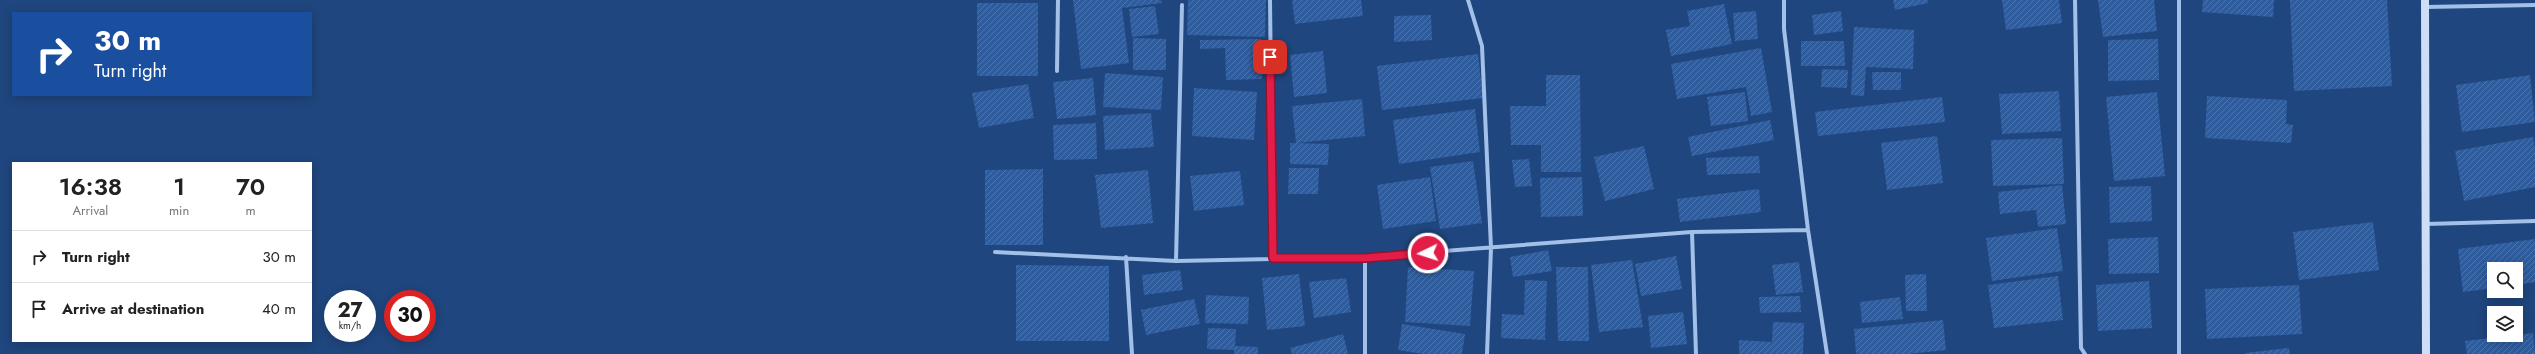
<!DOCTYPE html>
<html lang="en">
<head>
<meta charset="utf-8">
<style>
  :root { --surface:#fff; --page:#f2f2f2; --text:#222; --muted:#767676; --line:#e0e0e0 }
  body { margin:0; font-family:Jost,sans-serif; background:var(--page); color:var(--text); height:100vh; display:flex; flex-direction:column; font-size:15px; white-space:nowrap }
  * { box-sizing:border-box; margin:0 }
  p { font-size:13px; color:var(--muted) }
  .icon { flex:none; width:22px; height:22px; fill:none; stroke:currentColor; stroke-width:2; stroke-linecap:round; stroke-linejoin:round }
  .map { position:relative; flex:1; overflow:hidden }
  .details { position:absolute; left:12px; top:162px; width:300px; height:180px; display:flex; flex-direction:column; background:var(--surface); border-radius:0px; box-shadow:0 2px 10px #0003 }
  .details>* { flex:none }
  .hud { position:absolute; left:12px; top:12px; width:300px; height:84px; border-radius:0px; box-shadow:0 2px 10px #0003; background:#1a4fa0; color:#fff; overflow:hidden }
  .tools { position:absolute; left:2487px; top:262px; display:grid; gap:8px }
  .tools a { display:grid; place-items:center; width:36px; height:36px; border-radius:0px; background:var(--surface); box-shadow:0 2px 10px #0003; font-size:20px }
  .speed { position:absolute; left:324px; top:290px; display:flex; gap:8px; font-size:20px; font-weight:700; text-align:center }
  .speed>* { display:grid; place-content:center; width:52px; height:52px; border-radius:50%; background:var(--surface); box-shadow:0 2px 10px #0003; line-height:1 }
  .speed small { font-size:10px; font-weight:400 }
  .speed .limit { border:6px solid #d22; background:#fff; color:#111 }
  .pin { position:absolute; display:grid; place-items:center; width:34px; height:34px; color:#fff; margin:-17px; border-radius:8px; box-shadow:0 2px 6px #0006 }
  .me { position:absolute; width:44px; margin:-22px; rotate:266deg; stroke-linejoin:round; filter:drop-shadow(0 0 3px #0008) }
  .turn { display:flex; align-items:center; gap:14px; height:84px; padding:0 16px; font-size:18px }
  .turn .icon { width:52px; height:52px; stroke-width:2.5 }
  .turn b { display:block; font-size:28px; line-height:34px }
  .eta { display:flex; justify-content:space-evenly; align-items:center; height:68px; text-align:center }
  .eta b { font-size:24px; font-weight:600; line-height:28px }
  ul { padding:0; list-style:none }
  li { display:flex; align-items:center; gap:12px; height:52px; padding:0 16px; border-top:1px solid var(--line) }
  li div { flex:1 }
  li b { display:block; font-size:15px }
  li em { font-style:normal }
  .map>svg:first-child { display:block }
  .building { fill:url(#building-hatch) }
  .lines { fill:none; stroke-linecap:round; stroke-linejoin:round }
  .street { stroke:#a2c0e8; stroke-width:4 }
  .secondary { stroke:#cddef6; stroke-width:8 }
  .route-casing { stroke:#92132f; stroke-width:10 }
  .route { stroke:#e11d48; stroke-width:7 }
</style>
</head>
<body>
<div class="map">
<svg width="2535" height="354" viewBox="0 0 2535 354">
  <defs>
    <pattern id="building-hatch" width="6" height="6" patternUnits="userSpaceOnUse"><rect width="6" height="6" fill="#2e5c9c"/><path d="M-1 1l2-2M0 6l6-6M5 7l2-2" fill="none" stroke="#4d74ab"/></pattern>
  </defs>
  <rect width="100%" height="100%" fill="#1f467e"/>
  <path class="building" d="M 1073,0 L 1161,0 L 1162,3 L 1122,8 L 1129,63 L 1081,69 Z
    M 1188,0 L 1266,0 L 1265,37 L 1187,35 Z
    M 1292,0 L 1361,0 L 1363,16 L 1295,24 Z
    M 1893,0 L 1928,0 L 1928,3 L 1895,10 Z
    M 2002,0 L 2059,0 L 2062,23 L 2006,30 Z
    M 2098,0 L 2154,0 L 2157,31 L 2103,37 Z
    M 2203,0 L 2274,0 L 2273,17 L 2202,12 Z
    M 2290,0 L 2387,0 L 2392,86 L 2294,91 Z
    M 977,3 L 1038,3 L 1038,76 L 977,76 Z
    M 1724,4 L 1732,44 L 1671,56 L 1666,30 L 1690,26 L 1687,11 Z
    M 1155,6 L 1159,34 L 1132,37 L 1129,9 Z
    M 1756,11 L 1758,39 L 1735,41 L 1733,13 Z
    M 1841,11 L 1843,31 L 1814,35 L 1812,15 Z
    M 1431,15 L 1432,40 L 1394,42 L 1394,16 Z
    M 1854,27 L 1914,30 L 1913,69 L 1866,67 L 1864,96 L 1851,95 Z
    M 1133,38 L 1166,39 L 1166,70 L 1133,70 Z
    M 1261,39 L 1262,79 L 1226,80 L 1225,48 L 1200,49 L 1200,40 Z
    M 2158,39 L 2159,80 L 2108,81 L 2108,40 Z
    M 1801,41 L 1844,41 L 1845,66 L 1801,66 Z
    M 1761,48 L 1772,112 L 1751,116 L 1746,87 L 1677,99 L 1671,64 Z
    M 1323,51 L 1327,93 L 1294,97 L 1290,55 Z
    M 1478,54 L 1483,98 L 1382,110 L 1377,66 Z
    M 1822,69 L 1848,70 L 1847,88 L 1821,87 Z
    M 1872,72 L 1901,72 L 1901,90 L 1873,90 Z
    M 1105,73 L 1163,77 L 1161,110 L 1103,107 Z
    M 1546,75 L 1580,75 L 1581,172 L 1541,172 L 1541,145 L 1511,145 L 1510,106 L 1546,106 Z
    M 2530,75 L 2535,122 L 2462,132 L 2456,85 Z
    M 1093,78 L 1096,115 L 1057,119 L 1053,82 Z
    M 1028,84 L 1034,118 L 979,128 L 972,93 Z
    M 1194,88 L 1257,92 L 1254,140 L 1192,136 Z
    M 2059,91 L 2061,131 L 2002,134 L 1999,94 Z
    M 1745,92 L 1748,121 L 1711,126 L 1707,97 Z
    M 2157,92 L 2165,176 L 2114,181 L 2106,97 Z
    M 2207,96 L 2287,100 L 2286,124 L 2293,125 L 2291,143 L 2205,138 Z
    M 1942,97 L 1945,122 L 1818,136 L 1815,112 Z
    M 1362,99 L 1365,136 L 1297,143 L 1329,144 L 1328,165 L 1290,164 L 1290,143 L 1296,143 L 1292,106 Z
    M 1475,109 L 1480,152 L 1399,164 L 1393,120 Z
    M 1151,113 L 1154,147 L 1105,150 L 1103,116 Z
    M 1770,120 L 1774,140 L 1692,156 L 1688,137 Z
    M 1096,123 L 1097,159 L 1054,160 L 1053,125 Z
    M 1937,136 L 1943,183 L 1887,190 L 1881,143 Z
    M 2533,137 L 2535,149 L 2535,187 L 2464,201 L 2455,151 Z
    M 2062,138 L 2064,184 L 1993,186 L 1991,140 Z
    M 1644,146 L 1654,189 L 1605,201 L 1594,157 Z
    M 1759,156 L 1760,173 L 1707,175 L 1706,158 Z
    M 1529,159 L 1532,186 L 1515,187 L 1512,160 Z
    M 1473,161 L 1482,223 L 1440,229 L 1430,167 Z
    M 1289,168 L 1319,168 L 1318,194 L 1288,194 Z
    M 1043,169 L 1043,245 L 985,245 L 985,170 Z
    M 1148,170 L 1153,223 L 1101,228 L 1095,175 Z
    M 1240,171 L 1244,205 L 1194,211 L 1190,176 Z
    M 1430,177 L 1436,221 L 1383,229 L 1377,185 Z
    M 1582,177 L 1583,216 L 1541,217 L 1540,178 Z
    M 2062,185 L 2066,224 L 2038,227 L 2036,210 L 2000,214 L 1998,192 Z
    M 2151,186 L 2152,221 L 2110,223 L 2109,187 Z
    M 1759,189 L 1761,212 L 1680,222 L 1677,199 Z
    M 2373,222 L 2379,270 L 2299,280 L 2293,232 Z
    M 2057,228 L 2063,271 L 1992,281 L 1986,238 Z
    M 2158,237 L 2159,273 L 2109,274 L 2108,239 Z
    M 2535,239 L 2535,282 L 2516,285 L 2516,269 L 2494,269 L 2494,288 L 2463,292 L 2458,249 Z
    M 1548,250 L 1552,271 L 1513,277 L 1510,257 Z
    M 1676,256 L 1682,289 L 1641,296 L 1635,264 Z
    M 1632,260 L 1643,327 L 1599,332 L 1591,265 Z
    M 1799,262 L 1803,292 L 1776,295 L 1772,265 Z
    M 1016,265 L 1109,266 L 1109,341 L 1016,341 Z
    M 1408,267 L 1474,271 L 1470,326 L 1405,322 Z
    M 1556,267 L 1588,267 L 1589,341 L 1558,341 Z
    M 1180,270 L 1183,290 L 1144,295 L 1142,275 Z
    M 1299,274 L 1305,326 L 1267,330 L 1262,278 Z
    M 1926,274 L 1927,311 L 1906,311 L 1905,275 Z
    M 2058,276 L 2063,320 L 1994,328 L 1988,285 Z
    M 1346,278 L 1351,312 L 1314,318 L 1309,282 Z
    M 1525,280 L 1547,281 L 1545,340 L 1501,338 L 1502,314 L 1524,315 Z
    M 2149,281 L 2152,328 L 2098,331 L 2096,285 Z
    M 2299,285 L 2302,334 L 2207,339 L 2205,289 Z
    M 1206,295 L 1249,297 L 1248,324 L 1205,323 Z
    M 1800,296 L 1801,312 L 1760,313 L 1759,297 Z
    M 1900,297 L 1903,319 L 1862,323 L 1860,302 Z
    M 1194,299 L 1200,324 L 1146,335 L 1141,310 Z
    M 1683,312 L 1687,344 L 1651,348 L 1648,316 Z
    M 1943,320 L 1946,350 L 1908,354 L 1856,354 L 1854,329 Z
    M 1773,322 L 1804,323 L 1803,354 L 1739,354 L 1739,340 L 1772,342 Z
    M 1402,324 L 1465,334 L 1462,354 L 1423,354 L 1398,350 Z
    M 1208,328 L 1236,329 L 1235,346 L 1258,347 L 1258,354 L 1234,354 L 1234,350 L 1207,349 Z
    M 2533,333 L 2535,354 L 2467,354 L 2465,341 Z
    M 1343,334 L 1348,354 L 1292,354 L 1290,348 Z
    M 2289,348 L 2290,354 L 2245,354 L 2245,353 Z"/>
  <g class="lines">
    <path class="street" d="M 1270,0 L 1273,258
      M 1468,0 L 1482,46 L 1491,248 L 1487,354
      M 1784,0 L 1784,29 L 1808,230 L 1827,354
      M 2075,0 L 2081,348 L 2085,354
      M 2425,7 L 2535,5
      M 1057,71 L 1058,0
      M 2426,224 L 2535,221
      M 1692,232 L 1696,354
      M 995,252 L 1176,261 L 1365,257 L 1692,232 L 1808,230
      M 1126,257 L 1132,354
      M 1365,257 L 1365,354
      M 1176,261 L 1182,5
      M 2179,354 L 2179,0"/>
    <path class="secondary" d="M 2425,0 L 2426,354"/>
  </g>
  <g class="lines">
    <defs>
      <path id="route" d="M 1270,57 L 1273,258 L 1365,258 L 1428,253"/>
    </defs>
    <use href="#route" class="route-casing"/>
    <use href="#route" class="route"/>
  </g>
</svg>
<div class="tools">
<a><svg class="icon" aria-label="search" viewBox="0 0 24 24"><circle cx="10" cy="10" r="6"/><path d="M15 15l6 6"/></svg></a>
<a><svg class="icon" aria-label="layers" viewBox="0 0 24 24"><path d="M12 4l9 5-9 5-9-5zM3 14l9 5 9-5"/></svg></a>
</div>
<div class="speed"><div>27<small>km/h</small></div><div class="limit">30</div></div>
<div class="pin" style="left:1270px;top:57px;background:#d93025"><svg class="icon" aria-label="arrive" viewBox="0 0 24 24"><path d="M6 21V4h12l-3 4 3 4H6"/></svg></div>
<svg class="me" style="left:1428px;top:253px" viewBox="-20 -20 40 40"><circle r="17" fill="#e11d48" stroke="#fff" stroke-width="3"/><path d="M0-11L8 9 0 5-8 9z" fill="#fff"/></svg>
<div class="hud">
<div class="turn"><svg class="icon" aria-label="right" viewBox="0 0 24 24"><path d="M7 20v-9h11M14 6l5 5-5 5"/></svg><div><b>30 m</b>Turn right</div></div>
</div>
<section class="details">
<div class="eta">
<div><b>16:38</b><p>Arrival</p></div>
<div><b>1</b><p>min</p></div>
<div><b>70</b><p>m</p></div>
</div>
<ul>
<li><svg class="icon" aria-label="right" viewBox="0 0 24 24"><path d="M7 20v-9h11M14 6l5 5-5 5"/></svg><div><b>Turn right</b></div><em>30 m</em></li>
<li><svg class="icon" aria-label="arrive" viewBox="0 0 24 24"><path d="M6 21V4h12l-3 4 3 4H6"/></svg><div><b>Arrive at destination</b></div><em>40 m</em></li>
</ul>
</section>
</div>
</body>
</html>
